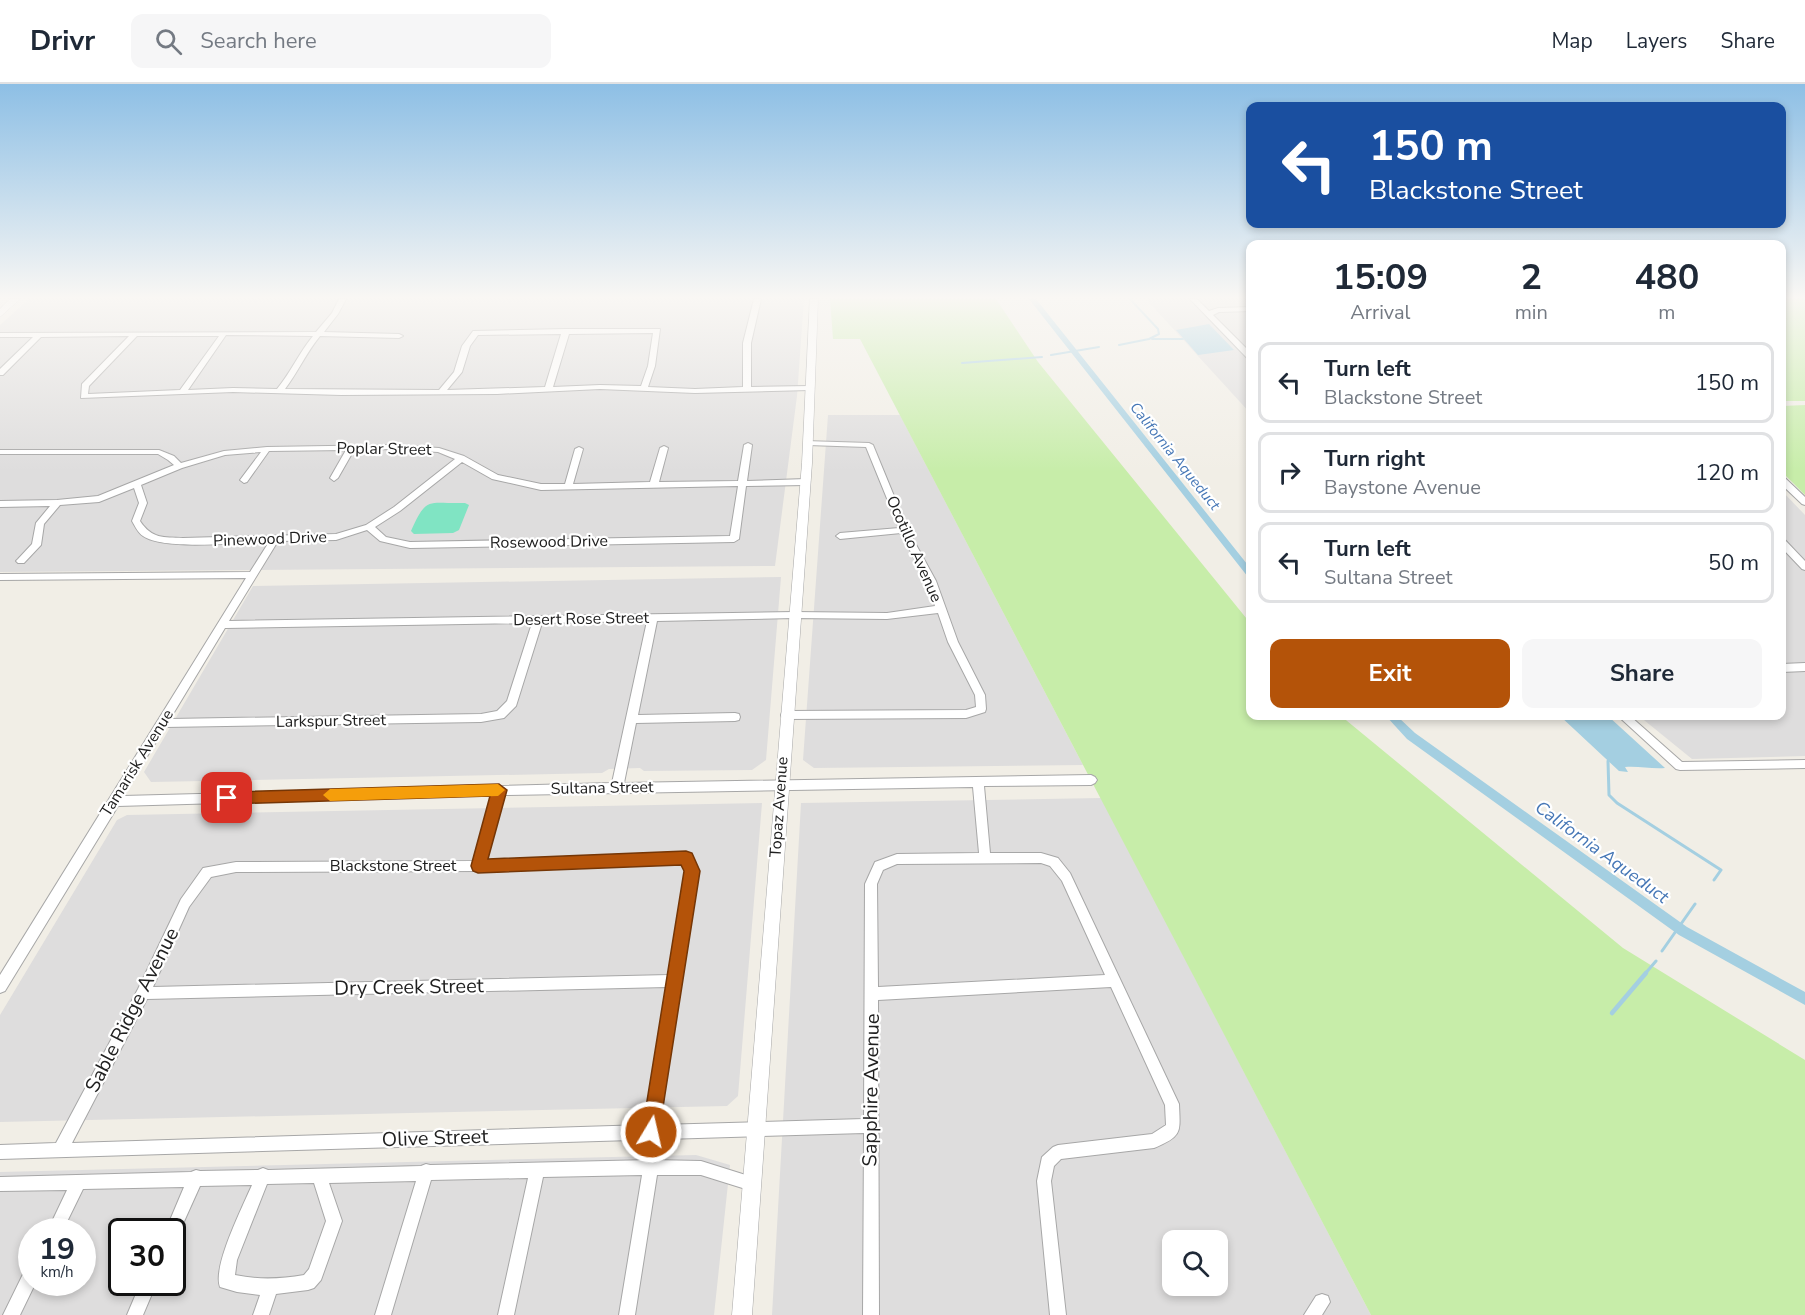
<!DOCTYPE html>
<html lang="en">
<head>
<meta charset="utf-8">
<style>
  :root { --surface:#fff; --page:#f6f6f7; --text:#1f2937; --muted:#747a83; --line:#e0e1e3; --accent:#b45309 }
  body { margin:0; font-family:"Nunito Sans",sans-serif; background:var(--page); color:var(--text); height:100vh; display:flex; flex-direction:column; font-size:22px; white-space:nowrap }
  * { box-sizing:border-box; margin:0 }
  p { font-size:20px; color:var(--muted) }
  .icon { flex:none; width:33px; height:33px; fill:none; stroke:currentColor; stroke-width:2; stroke-linecap:round; stroke-linejoin:round }
  .map { position:relative; flex:1; overflow:hidden }
  .panel { position:absolute; left:1246px; top:156px; width:540px; height:480px; display:flex; flex-direction:column; background:var(--surface); border-radius:12px; box-shadow:0 3px 9px #0003 }
  .panel>* { flex:none }
  .top-card { position:absolute; left:1246px; top:18px; width:540px; height:126px; border-radius:12px; box-shadow:0 3px 9px #0003; background:#1a4fa0; color:#fff; overflow:hidden }
  .fabs { position:absolute; left:1162px; top:1146px; display:grid; gap:12px }
  .fabs a { display:grid; place-items:center; width:66px; height:66px; border-radius:12px; background:var(--surface); box-shadow:0 3px 9px #0003; font-size:30px }
  .speed { position:absolute; left:18px; top:1134px; display:flex; gap:12px; font-size:30px; font-weight:700; text-align:center }
  .speed>* { display:grid; place-content:center; width:78px; height:78px; border-radius:50%; background:var(--surface); box-shadow:0 3px 9px #0003; line-height:1 }
  .speed small { font-size:15px; font-weight:400 }
  .speed .limit { border:3px solid #111; border-radius:9px; background:#fff; color:#111 }
  .pin { position:absolute; display:grid; place-items:center; width:51px; height:51px; color:#fff; margin:-26px; border-radius:12px; box-shadow:0 3px 9px #0006 }
  .me { position:absolute; width:66px; margin:-33px; rotate:9deg; stroke-linejoin:round; filter:drop-shadow(0 0 4px #0008) }
  .turn { display:flex; align-items:center; gap:21px; height:126px; padding:0 24px; font-size:27px }
  .turn .icon { width:78px; height:78px; stroke-width:2.5 }
  .turn b { display:block; font-size:42px; line-height:51px }
  .eta { display:flex; justify-content:space-evenly; align-items:center; height:102px; text-align:center }
  .eta b { font-size:36px; font-weight:700; line-height:42px }
  .action { display:flex; gap:12px; margin-top:auto; padding:12px 24px }
  .action a { flex:1; height:69px; border-radius:12px; background:var(--accent); color:#fff; font-size:24px; font-weight:700; line-height:69px; text-align:center }
  .action a+a { background:var(--page); color:var(--text) }
  ul { padding:0; list-style:none }
  li { display:flex; align-items:center; gap:18px; height:81px; margin:0 12px 9px; padding:0 12px; border:3px solid var(--line); border-radius:12px }
  li div { flex:1 }
  li b { display:block; font-size:22px }
  li em { font-style:normal }
  header { display:flex; align-items:center; gap:36px; box-sizing:border-box; height:84px; padding:0 30px; background:var(--surface); border-bottom:2px solid var(--line) }
  header strong { font-size:28px }
  nav { display:flex; gap:33px; margin-inline-start:auto; font-size:21px }
  .search { width:420px; height:54px; background:var(--page); display:flex; align-items:center; gap:15px; box-sizing:border-box; padding:0 21px; border-radius:12px; color:var(--muted); font-size:22px }
  .map>svg:first-child { display:block }
  .residential { fill:#dedddd; fill-rule:evenodd }
  .grass { fill:#c7eda9 }
  .pitch { fill:#80e4c3 }
  .water { fill:#a4cfe1 }
  .lines { fill:none; stroke-linecap:round; stroke-linejoin:round }
  .stream-far2 { stroke:#a4cfe1; stroke-width:2 }
  .stream-far1 { stroke:#a4cfe1; stroke-width:3 }
  .stream { stroke:#a4cfe1; stroke-width:4.5 }
  .canal { fill:#a4cfe1; fill-rule:evenodd }
  .minor-casing { stroke:#a7a7a7; stroke-width:2 }
  .tertiary-casing { stroke:#a7a7a7; stroke-width:1 }
  .minor { fill:#fff; fill-rule:evenodd }
  .tertiary { fill:#fff; fill-rule:evenodd }
  .route { fill:#b45309; stroke:#753606; stroke-width:1.5 }
  .slow { fill:#f59e0b }
  .labels { text-anchor:middle; dominant-baseline:central; stroke-width:4.5; stroke-linejoin:round; paint-order:stroke }
  .far-water-label { font-size:15px; font-style:italic; fill:#4677b6; stroke:#fff }
  .street-label { font-size:16px; fill:#202020; stroke:#fff }
  .water-label { font-size:18px; font-style:italic; fill:#4677b6; stroke:#fff }
  .near-street-label { font-size:20px; fill:#202020; stroke:#fff }
</style>
</head>
<body>
<header>
<strong>Drivr</strong>
<div class="search"><svg class="icon" aria-label="search" viewBox="0 0 24 24"><circle cx="10" cy="10" r="6"/><path d="M15 15l6 6"/></svg>Search here</div>
<nav><a>Map</a><a>Layers</a><a>Share</a></nav>
</header>
<div class="map">
<svg width="1805" height="1231" viewBox="0 0 1805 1231">
  <rect width="100%" height="100%" fill="#f1eee6"/>
  <path class="residential" d="M 29,215 L 804,215 L 797,312 L 775,482 L 0,488 L 0,241 Z
    M 1146,215 L 1251,215 L 1251,330 Z
    M 828,331 L 900,331 L 1083,681 L 814,684 L 803,676 Z
    M 1782,407 L 1805,431 L 1805,672 L 1692,675 L 1639,632 L 1782,632 Z
    M 781,493 L 766,676 L 752,686 L 644,687 L 640,684 L 609,685 L 602,689 L 151,698 L 144,688 L 253,502 Z
    M 1101,714 L 1371,1231 L 772,1231 L 801,719 ZM 1173,1156 L 1218,1156 L 1218,1202 L 1173,1202 Z
    M 762,719 L 738,1012 L 727,1022 L 0,1038 L 0,931 L 117,736 L 127,731 Z
    M 696,1071 L 730,1081 L 714,1231 L 0,1231 L 0,1088 ZM 32,1148 L 82,1148 L 82,1198 L 32,1198 ZM 122,1148 L 172,1148 L 172,1198 L 122,1198 Z"/>
  <path class="grass" d="M 830,215 L 996,215 L 1038,278 L 1251,540 L 1251,632 L 1341,632 L 1623,864 L 1805,976 L 1805,1231 L 1371,1231 L 860,255 L 833,255 Z
    M 1782,215 L 1805,215 L 1805,317 L 1782,317 Z
    M 1805,321 L 1805,411 L 1782,388 L 1782,322 Z"/>
  <path class="pitch" d="M 465,419 L 469,421 L 459,446 L 453,449 L 414,450 L 411,447 C 427,411 428,420 465,419 Z"/>
  <path class="water" d="M 1209,240 L 1234,266 L 1198,271 L 1176,246 Z
    M 1560,632 L 1608,632 L 1665,684 C 1651,685 1639,682 1625,683 L 1628,688 L 1619,687 Z"/>
  <g class="lines">
    <path class="stream-far2" d="M 1152,255 L 1183,255
      M 1119,261 L 1149,255 L 1159,250 L 1158,245 L 1130,215
      M 1051,271 L 1099,263
      M 962,279 L 1042,273"/>
    <path class="stream-far1" d="M 1608,677 L 1609,711 L 1617,719 L 1721,786 L 1714,796
      M 1662,867 L 1695,820
      M 1644,891 L 1656,877"/>
    <path class="stream" d="M 1612,929 L 1646,889"/>
    <path class="canal" d="M 1029,215 L 1036,215 L 1251,485 L 1251,494 L 1248,493 Z
      M 1386,632 L 1397,632 L 1415,649 L 1687,843 L 1805,908 L 1805,921 L 1679,851 L 1407,655 Z"/>
    <defs>
      <path id="minor" d="M 339,215 L 346,215 L 338,230 L 324,248 L 399,250 L 403,252 L 399,254 L 320,252 C 306,269 298,288 285,305 L 439,306 L 454,288 L 462,262 L 473,247 L 566,245 L 660,245 L 655,282 L 648,303 L 695,305 L 743,303 L 743,259 L 754,215 L 761,215 L 751,259 L 751,303 L 810,302 L 814,304 L 810,306 L 695,309 L 600,305 L 497,310 L 341,311 L 233,308 L 81,314 L 82,300 L 129,252 L 41,253 L 3,291 L 0,291 L 0,285 L 33,253 L 0,253 L 0,249 L 316,248 L 332,229 ZM 653,249 L 648,282 L 641,302 L 600,301 L 553,303 L 569,250 ZM 561,250 L 545,303 L 447,306 L 462,288 L 470,262 L 478,251 ZM 226,251 L 313,252 C 299,269 291,288 277,305 L 233,304 L 188,306 ZM 137,252 L 219,252 L 180,306 L 88,310 L 89,302 Z
        M 1190,215 L 1197,215 L 1209,227 L 1218,224 L 1251,223 L 1251,227 L 1219,228 L 1213,231 L 1251,269 L 1251,275 L 1248,275 Z
        M 805,357 L 869,359 L 873,361 L 908,446 L 936,497 L 958,558 L 985,611 L 986,625 L 985,628 L 966,634 L 786,635 L 782,634 L 781,631 L 782,628 L 786,627 L 966,626 L 976,623 L 975,611 L 948,558 L 938,529 L 887,535 L 794,534 L 657,537 L 638,631 L 735,629 L 739,630 L 740,633 L 739,636 L 735,637 L 636,639 L 624,699 L 1091,691 L 1095,693 L 1097,696 L 1095,699 L 1091,701 L 984,702 L 990,769 L 1041,769 L 1058,774 L 1070,789 L 1179,1020 C 1180,1048 1183,1052 1154,1064 L 1061,1075 L 1054,1082 L 1051,1097 L 1066,1231 L 1050,1231 L 1037,1097 L 1042,1073 L 1053,1063 L 1058,1061 L 1152,1050 L 1166,1041 L 1165,1021 L 1111,903 L 878,916 L 879,1231 L 863,1231 L 864,1049 L 0,1075 L 0,1061 L 56,1059 L 138,905 L 181,815 L 203,784 L 236,778 L 473,777 L 492,711 L 118,722 L 5,907 L 0,909 L 0,891 L 246,494 L 0,496 L 0,490 L 250,488 L 269,458 C 241,458 164,467 143,452 C 138,449 135,442 132,437 L 139,419 L 134,404 L 99,418 L 60,421 L 44,440 L 41,461 L 24,479 L 18,479 L 16,477 L 18,475 L 32,460 L 36,439 L 50,422 L 0,423 L 0,417 L 57,416 L 98,412 L 174,381 L 168,376 L 158,370 L 0,370 L 0,366 L 159,366 L 174,372 L 181,379 L 224,367 L 267,363 L 390,361 L 439,364 L 464,372 L 498,391 L 541,400 L 565,400 L 575,365 L 579,363 L 583,365 L 573,400 L 650,398 L 660,364 L 664,362 L 668,364 L 659,398 L 738,397 L 744,361 L 748,359 L 752,361 L 747,397 L 806,395 L 810,398 L 806,401 L 746,402 L 739,455 L 734,458 L 410,464 L 380,457 L 367,446 L 336,456 L 278,457 L 229,537 L 794,528 L 887,529 L 935,522 L 926,497 L 901,449 L 840,455 L 836,452 L 840,449 L 899,444 L 866,363 L 808,361 L 804,359 ZM 390,365 L 438,368 L 455,375 L 394,423 L 366,441 L 336,450 L 183,454 C 163,453 152,455 140,437 L 147,419 L 141,401 L 182,384 L 225,371 L 261,368 L 240,396 L 244,399 L 247,398 L 269,367 L 346,366 L 330,394 L 334,397 L 338,394 L 354,366 ZM 462,378 L 492,395 L 541,406 L 738,402 L 730,452 L 410,458 L 386,453 L 375,443 L 400,427 ZM 647,537 L 612,699 L 123,712 L 165,643 L 481,638 L 504,634 L 516,622 L 542,539 ZM 532,539 L 507,617 L 497,627 L 481,630 L 170,635 L 225,544 ZM 973,703 L 979,769 L 897,770 L 875,778 L 865,800 L 864,1035 L 659,1041 L 698,787 L 690,770 L 686,769 L 486,777 L 503,711 ZM 682,779 L 686,787 L 669,891 L 153,903 L 189,823 L 211,793 L 236,788 L 478,787 ZM 1041,779 L 1050,782 L 1062,797 L 1105,891 L 878,903 L 877,800 L 883,786 L 897,780 ZM 667,903 L 645,1041 L 72,1059 L 147,915 Z
        M 1782,393 L 1785,394 L 1805,413 L 1805,421 L 1802,420 L 1782,401 Z
        M 1782,455 L 1785,456 L 1805,477 L 1805,486 L 1802,485 L 1782,464 Z
        M 1805,579 L 1805,587 L 1782,588 L 1782,580 Z
        M 1618,632 L 1630,632 L 1682,678 L 1805,676 L 1805,684 L 1680,686 L 1676,685 Z
        M 651,1076 L 701,1077 L 752,1093 L 757,1095 L 759,1100 L 757,1105 L 752,1107 L 701,1091 L 657,1091 L 635,1231 L 619,1231 L 642,1091 L 543,1093 L 514,1231 L 498,1231 L 528,1094 L 431,1096 L 391,1231 L 375,1231 L 416,1097 L 329,1099 L 342,1137 L 321,1196 L 314,1204 L 308,1206 L 276,1210 L 269,1231 L 253,1231 L 260,1211 L 237,1208 L 220,1203 C 212,1183 243,1122 252,1101 L 200,1102 L 177,1153 L 172,1155 L 172,1148 L 165,1148 L 184,1103 L 83,1105 L 62,1148 L 47,1148 L 67,1106 L 0,1107 L 0,1093 L 191,1088 L 196,1086 L 200,1087 L 258,1086 L 263,1084 L 268,1086 L 421,1082 L 426,1080 L 430,1081 ZM 314,1099 L 326,1137 L 309,1185 L 304,1191 C 281,1195 258,1196 235,1191 L 237,1176 L 267,1100 Z
        M 32,1182 L 32,1198 L 36,1198 L 20,1231 L 3,1231 L 26,1184 Z
        M 141,1198 L 157,1198 L 143,1231 L 127,1231 Z
        M 1322,1210 L 1328,1212 L 1330,1218 L 1322,1231 L 1304,1231 L 1316,1212 Z"/>
      <path id="tertiary" d="M 10,215 L 20,215 L 0,233 L 0,225 Z
        M 810,215 L 818,215 L 812,379 L 752,1231 L 732,1231 L 802,379 Z"/>
    </defs>
    <use href="#minor" class="minor-casing"/>
    <use href="#tertiary" class="tertiary-casing"/>
    <use href="#minor" class="minor"/>
    <use href="#tertiary" class="tertiary"/>
  </g>
  <linearGradient id="sky" x2="0" y2="1"><stop stop-color="#8dbfe5"/><stop offset="0.55" stop-color="#f9f7f4"/><stop offset="1" stop-color="#f9f7f4" stop-opacity="0"/></linearGradient>
  <rect width="1805" height="388" fill="url(#sky)"/>
  <path class="route" d="M 499,700 L 507,706 L 488,775 L 686,767 L 692,769 L 700,787 L 658,1055 L 651,1057 L 644,1055 L 642,1048 L 684,787 L 681,781 L 478,789 L 473,787 L 471,782 L 490,712 L 227,720 L 220,714 L 227,708 Z"/>
  <path class="slow" d="M 498,700 L 505,706 L 498,712 L 330,717 L 323,711 L 330,705 Z"/>
  <g class="labels">
    <g class="far-water-label">
      <text transform="translate(1175 372) rotate(51)">California Aqueduct</text>
    </g>
    <g class="street-label">
      <text transform="translate(384 365) rotate(1)">Poplar Street</text>
      <text transform="translate(270 455) rotate(-2)">Pinewood Drive</text>
      <text transform="translate(549 458) rotate(-1)">Rosewood Drive</text>
      <text transform="translate(914 465) rotate(66)">Ocotillo Avenue</text>
      <text transform="translate(581 535) rotate(-1)">Desert Rose Street</text>
      <text transform="translate(331 637) rotate(-1)">Larkspur Street</text>
      <text transform="translate(137 679) rotate(-58)">Tamarisk Avenue</text>
      <text transform="translate(602 704) rotate(-1)">Sultana Street</text>
      <text transform="translate(779 723) rotate(-86)">Topaz Avenue</text>
      <text x="393" y="782">Blackstone Street</text>
    </g>
    <g class="water-label">
      <text transform="translate(1602 768) rotate(36)">California Aqueduct</text>
    </g>
    <g class="near-street-label">
      <text transform="translate(409 903) rotate(-1)">Dry Creek Street</text>
      <text transform="translate(132 926) rotate(-63)">Sable Ridge Avenue</text>
      <text transform="translate(871 1006) rotate(-89)">Sapphire Avenue</text>
      <text transform="translate(435 1054) rotate(-2)">Olive Street</text>
    </g>
  </g>
</svg>
<div class="fabs">
<a><svg class="icon" aria-label="search" viewBox="0 0 24 24"><circle cx="10" cy="10" r="6"/><path d="M15 15l6 6"/></svg></a>
</div>
<div class="speed"><div>19<small>km/h</small></div><div class="limit">30</div></div>
<div class="pin" style="left:227px;top:714px;background:#d93025"><svg class="icon" aria-label="arrive" viewBox="0 0 24 24"><path d="M6 21V4h12l-3 4 3 4H6"/></svg></div>
<svg class="me" style="left:651px;top:1048px" viewBox="-20 -20 40 40"><circle r="17" fill="#b45309" stroke="#fff" stroke-width="3"/><path d="M0-11L8 9 0 5-8 9z" fill="#fff"/></svg>
<div class="top-card">
<div class="turn"><svg class="icon" aria-label="left" viewBox="0 0 24 24"><path d="M17 20v-9H6M10 6l-5 5 5 5"/></svg><div><b>150 m</b>Blackstone Street</div></div>
</div>
<section class="panel">
<div class="eta">
<div><b>15:09</b><p>Arrival</p></div>
<div><b>2</b><p>min</p></div>
<div><b>480</b><p>m</p></div>
</div>
<ul>
<li><svg class="icon" aria-label="left" viewBox="0 0 24 24"><path d="M17 20v-9H6M10 6l-5 5 5 5"/></svg><div><b>Turn left</b><p>Blackstone Street</p></div><em>150 m</em></li>
<li><svg class="icon" aria-label="right" viewBox="0 0 24 24"><path d="M7 20v-9h11M14 6l5 5-5 5"/></svg><div><b>Turn right</b><p>Baystone Avenue</p></div><em>120 m</em></li>
<li><svg class="icon" aria-label="left" viewBox="0 0 24 24"><path d="M17 20v-9H6M10 6l-5 5 5 5"/></svg><div><b>Turn left</b><p>Sultana Street</p></div><em>50 m</em></li>
</ul>
<div class="action"><a>Exit</a><a>Share</a></div>
</section>
</div>
</body>
</html>
